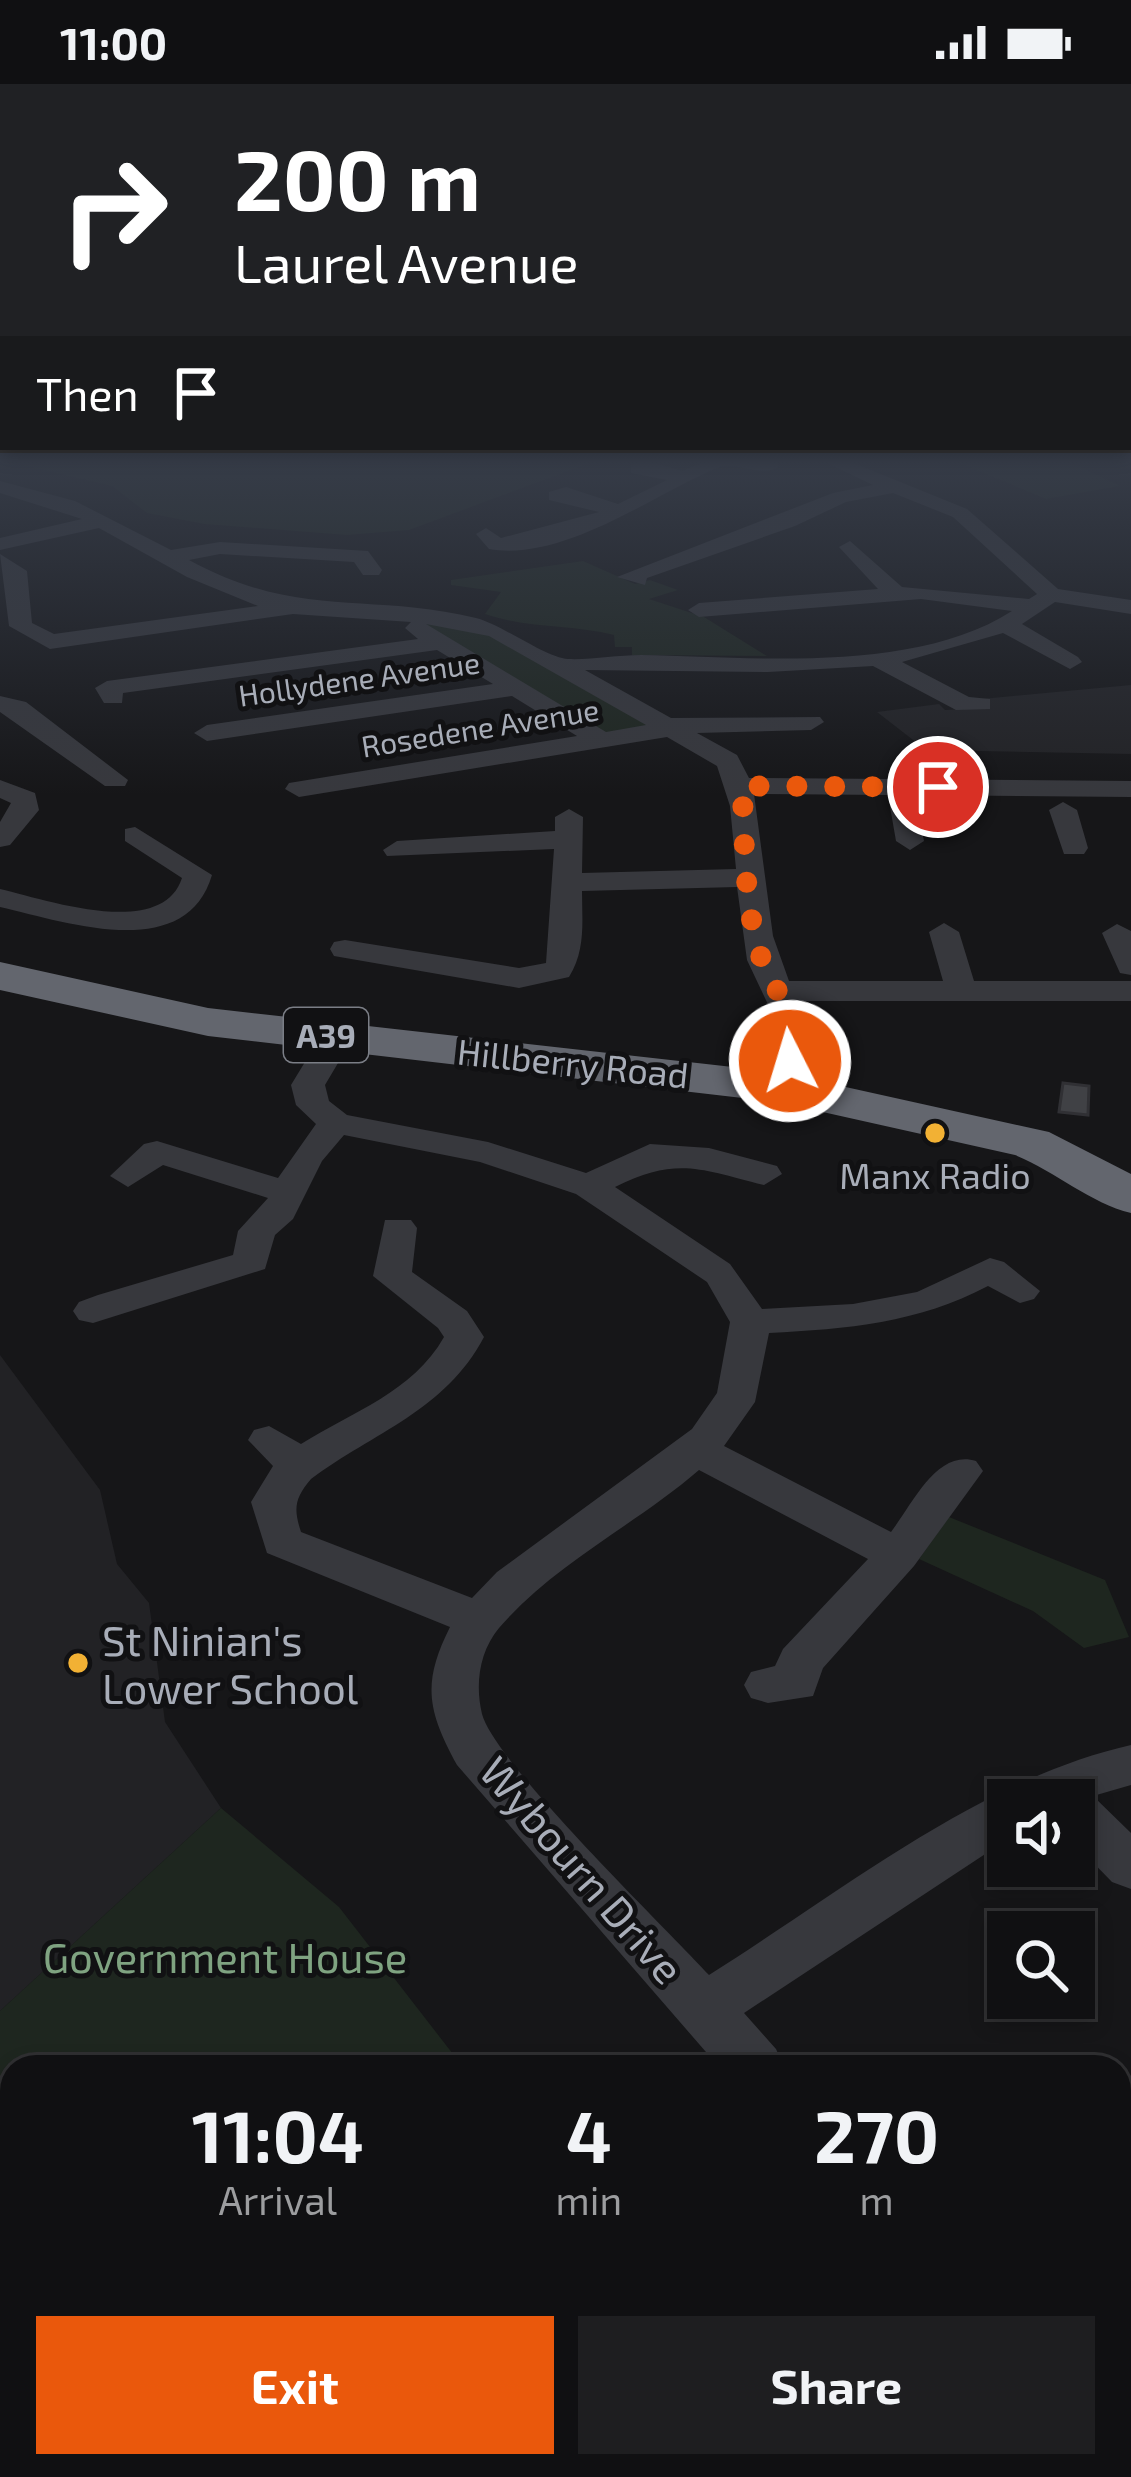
<!DOCTYPE html>
<html lang="en">
<head>
<meta charset="utf-8">
<style>
  :root { --surface:#101012; --page:#1e1e20; --text:#f1f3f6; --muted:#9c9d9f; --line:#303032; --accent:#ea580c }
  body { margin:0; font-family:"Exo 2",sans-serif; background:var(--page); color:var(--text); height:100vh; display:flex; flex-direction:column; font-size:45px; white-space:nowrap }
  * { box-sizing:border-box; margin:0 }
  p { font-size:39px; color:var(--muted) }
  .icon { flex:none; width:66px; height:66px; fill:none; stroke:currentColor; stroke-width:2; stroke-linecap:round; stroke-linejoin:round }
  .map { position:relative; flex:1; overflow:hidden }
  .panel { position:absolute; left:0px; top:1971px; width:1131px; height:423px; display:flex; flex-direction:column; background:var(--surface); border-radius:36px 36px 0 0; box-shadow:0 6px 18px #0003,0 0 0 3px var(--line) }
  .panel>* { flex:none }
  .banner { position:absolute; left:0px; top:0px; width:1131px; height:366px; box-shadow:0 6px 18px #0003,0 0 0 3px var(--line); background:#202124; color:#fff; overflow:hidden }
  .tools { position:absolute; left:987px; top:1695px; display:grid; gap:24px }
  .tools a { display:grid; place-items:center; width:108px; height:108px; border-radius:0px; background:var(--surface); box-shadow:0 6px 18px #0003,0 0 0 3px var(--line); font-size:60px }
  .pin { position:absolute; display:grid; place-items:center; width:102px; height:102px; color:#fff; margin:-51px; border:6px solid #fff; border-radius:50%; box-shadow:0 3px 12px #0007 }
  .me { position:absolute; width:132px; margin:-66px; rotate:355deg; stroke-linejoin:round; filter:drop-shadow(0 0 9px #0008) }
  .turn { display:flex; align-items:center; gap:42px; height:252px; padding:0 36px; font-size:54px }
  .turn .icon { width:156px; height:156px; stroke-width:2.5 }
  .turn b { display:block; font-size:84px; line-height:102px }
  .then { display:flex; align-items:center; height:114px; padding:0 36px; background:#0003; gap:24px; font-size:45px }
  .eta { display:flex; justify-content:space-evenly; align-items:center; height:204px; text-align:center }
  .eta b { font-size:72px; font-weight:700; line-height:84px }
  .cta { display:flex; gap:24px; margin-top:auto; padding:24px 36px }
  .cta a { flex:1; height:138px; border-radius:0px; background:var(--accent); color:#fff; font-size:48px; font-weight:700; line-height:138px; text-align:center }
  .cta a+a { background:var(--page); color:var(--text) }
  .status { display:flex; justify-content:space-between; align-items:center; height:84px; padding:0 60px; background:var(--surface); direction:ltr }
  .status svg { height:33px; fill:currentColor }
  .map>svg:first-child { display:block }
  .built { fill:#222225 }
  .green { fill:#1e261f }
  .building { fill:#404145; stroke:#303034; stroke-width:3 }
  .lines { fill:none; stroke-linecap:round; stroke-linejoin:round }
  .minor { fill:#37383d; fill-rule:evenodd }
  .highway { fill:#63666e; fill-rule:evenodd }
  .route { stroke:#ea580c; stroke-width:21; stroke-dasharray:0 37.8 }
  .poi-dot { fill:#f2b134; stroke:#111113; stroke-width:4.5 }
  .labels { text-anchor:middle; dominant-baseline:central; stroke-width:10; stroke-linejoin:round; paint-order:stroke }
  .far-street-label { font-size:30px; fill:#a8adb8; stroke:#111113 }
  .shield { fill:#111113; stroke:#7b7e86; stroke-width:3 }
  .shield-label { font-size:33px; font-weight:bold; fill:#a8adb8 }
  .street-label { font-size:36px; fill:#a8adb8; stroke:#111113 }
  .poi-label { font-size:36px; fill:#a8adb8; stroke:#111113 }
  .near-poi-label { font-size:42px; fill:#a8adb8; stroke:#111113; text-anchor:start }
  .near-street-label { font-size:42px; fill:#a8adb8; stroke:#111113 }
  .near-park-label { font-size:42px; fill:#7fa381; stroke:#111113 }
</style>
</head>
<body>
<div class="status"><b>11:00</b><svg viewBox="0 0 49 12"><path d="M0 12V9h3v3zM5 12V6h3v6zM10 12V3h3v9zM15 12V0h3v12zM26 1h20v11H26zM47 4h2v5h-2z"/></svg></div>
<div class="map">
<svg width="1131" height="2393" viewBox="0 0 1131 2393">
  <rect width="100%" height="100%" fill="#161618"/>
  <path class="built" d="M 1131,601 L 1131,670 L 926,666 L 877,628 L 939,620 L 945,626 L 967,625 L 982,615 Z
    M 0,1271 L 100,1406 L 117,1480 L 149,1519 L 165,1638 L 221,1724 L 0,1927 Z"/>
  <path class="green" d="M 0,376 L 52,376 L 43,382 L 68,376 L 598,376 L 409,446 L 347,451 L 204,440 L 147,429 L 112,402 Z
    M 953,376 L 1066,376 L 1120,402 L 1046,415 Z
    M 583,477 L 635,500 L 650,496 L 678,506 L 649,515 L 704,533 L 767,572 L 632,571 L 632,563 L 615,563 L 614,551 C 570,540 529,545 485,530 L 501,508 L 451,501 L 451,496 Z
    M 427,539 L 484,547 L 651,642 L 605,649 L 424,543 Z
    M 949,1433 L 1105,1496 L 1129,1553 L 1084,1564 L 1033,1527 L 919,1475 Z
    M 221,1724 L 339,1823 L 463,1983 L 12,1983 L 12,2382 L 757,2382 L 764,2393 L 0,2393 L 0,1927 Z"/>
  <path class="building" d="M 1063,999 L 1089,1002 L 1088,1031 L 1059,1028 Z"/>
  <g class="lines">
    <path class="minor" d="M 643,376 L 683,387 C 707,374 757,366 780,382 C 762,395 736,376 717,384 C 654,410 564,478 489,465 L 476,450 L 486,444 L 501,454 L 599,428 L 549,416 L 549,408 L 566,403 L 618,420 L 667,396 L 631,389 L 631,381 Z
      M 821,376 L 846,376 L 967,425 L 1058,505 L 1131,516 L 1131,530 L 1055,518 L 1022,540 L 1078,573 L 1082,578 L 1070,585 L 1003,549 L 902,578 L 969,613 L 990,615 L 990,625 L 956,626 L 873,582 L 768,588 L 585,586 L 671,634 L 820,633 L 824,638 L 811,646 L 697,649 L 737,671 L 749,694 L 1131,697 L 1131,713 L 915,711 L 924,757 L 910,766 L 896,757 L 888,711 L 754,710 L 773,852 L 789,897 L 943,897 L 929,848 L 944,839 L 959,848 L 974,897 L 1131,897 L 1131,917 L 801,917 L 815,961 L 790,1010 L 778,1013 L 761,1003 L 782,950 L 747,876 L 737,803 L 582,807 C 582,837 586,866 569,893 L 519,904 L 334,872 L 330,865 L 334,858 L 345,856 L 519,884 L 546,879 L 554,765 L 387,772 L 383,766 L 397,757 L 555,747 L 555,733 L 569,725 L 583,733 L 582,789 L 736,785 L 730,722 L 717,682 L 667,653 L 299,713 L 285,705 L 289,699 L 577,652 L 512,612 L 207,657 L 194,649 L 207,641 L 493,600 L 437,566 L 123,609 L 122,619 L 104,619 L 95,604 L 107,597 L 418,555 L 405,544 L 411,538 L 293,530 L 50,565 L 9,542 L 0,470 L 27,487 L 32,539 L 54,550 L 258,522 L 187,493 L 99,444 L 0,466 L 0,454 L 82,435 L 0,409 L 0,397 L 75,417 L 171,466 L 220,458 L 368,467 L 382,486 L 379,491 L 363,491 L 354,478 L 220,470 L 189,476 C 299,536 367,508 476,534 C 503,541 546,574 568,575 C 591,576 617,571 641,571 C 753,573 914,590 1012,527 L 921,515 L 699,533 L 688,526 L 699,519 L 878,505 L 839,463 L 850,457 L 902,503 L 1029,515 L 1037,510 L 953,433 L 893,409 L 846,418 L 795,442 L 647,494 L 645,501 L 617,493 L 833,409 L 873,401 ZM 426,540 L 489,552 L 646,641 L 606,648 Z
      M 0,612 L 26,618 L 128,696 L 125,702 L 105,702 L 0,628 Z
      M 0,696 L 35,709 L 39,726 L 10,761 L 0,763 L 0,738 L 11,719 L 0,714 Z
      M 1063,718 L 1077,726 L 1088,764 L 1084,770 L 1064,770 L 1049,726 Z
      M 135,743 L 212,791 C 186,880 66,838 0,823 L 0,805 C 47,816 162,856 182,794 L 125,757 L 125,745 Z
      M 1117,840 L 1131,847 L 1131,891 L 1120,889 L 1102,849 Z
      M 337,942 L 354,952 L 325,1001 L 329,1017 L 347,1031 L 488,1058 L 586,1089 L 650,1060 L 709,1064 L 777,1082 L 782,1090 L 764,1101 C 700,1085 677,1072 615,1103 L 730,1180 L 762,1225 L 853,1220 L 917,1208 L 990,1174 L 1004,1178 L 1040,1207 L 1034,1215 L 1020,1219 L 988,1202 C 918,1239 847,1245 769,1249 L 755,1318 L 724,1362 L 891,1448 C 913,1419 937,1365 976,1377 L 983,1387 L 914,1482 L 823,1584 L 813,1612 L 768,1619 L 751,1614 L 744,1601 L 751,1588 L 775,1582 L 783,1565 L 868,1475 L 699,1386 C 634,1442 555,1479 499,1544 C 479,1568 475,1601 482,1630 C 495,1679 666,1844 709,1891 C 841,1808 980,1695 1131,1661 L 1131,1701 L 1093,1712 L 1131,1749 L 1131,1805 L 1112,1798 L 1074,1759 L 1074,1716 L 1008,1716 L 1008,1755 L 744,1929 L 776,1965 L 784,1983 L 719,1983 L 457,1681 C 427,1626 422,1599 450,1543 L 267,1469 L 251,1418 L 273,1382 L 248,1356 L 254,1346 L 269,1342 L 301,1360 C 352,1328 413,1308 444,1253 L 438,1244 L 373,1192 L 385,1136 L 411,1136 L 417,1144 L 412,1188 L 467,1227 L 484,1253 C 445,1327 374,1348 311,1395 C 295,1414 293,1424 301,1448 L 472,1514 L 497,1488 L 692,1345 L 717,1309 L 730,1238 L 707,1198 L 576,1110 L 480,1078 L 344,1051 L 322,1077 L 293,1135 L 275,1151 L 265,1185 L 93,1239 L 79,1236 L 73,1227 L 79,1218 L 98,1211 L 233,1171 L 238,1147 L 268,1114 L 163,1081 L 128,1103 L 110,1092 L 144,1060 L 157,1057 L 278,1094 L 316,1040 L 296,1021 L 291,1001 L 325,945 Z
      M 1119,2352 L 1131,2357 L 1131,2393 L 1081,2393 L 1076,2382 L 1119,2382 Z"/>
    <path class="highway" d="M 0,878 L 208,924 L 778,988 L 1049,1048 L 1131,1090 L 1131,1129 C 1090,1119 1055,1087 1015,1071 L 778,1018 L 208,952 L 0,906 Z"/>
  </g>
  <linearGradient id="sky" x2="0" y2="1"><stop stop-color="#0c0c0d"/><stop offset="0.53" stop-color="#363c48"/><stop offset="1" stop-color="#363c48" stop-opacity="0"/></linearGradient>
  <rect width="1131" height="711" fill="url(#sky)"/>
  <g class="lines">
    <path class="route" d="M 790,977 C 808,940 778,915 764,881 C 743,828 745,759 742,702 L 938,703"/>
  </g>
  <g class="poi-dot">
    <circle cx="935" cy="1049" r="12"/>
    <circle cx="78" cy="1579" r="12"/>
  </g>
  <g class="labels">
    <g class="far-street-label">
      <text transform="translate(359 594) rotate(-8)">Hollydene Avenue</text>
      <text transform="translate(480 643) rotate(-9)">Rosedene Avenue</text>
    </g>
    <rect class="shield" x="284" y="924" width="84" height="54" rx="9"/>
    <g class="shield-label">
      <text x="326" y="951">A39</text>
    </g>
    <g class="street-label">
      <text transform="translate(573 978) rotate(6)">Hillberry Road</text>
    </g>
    <g class="poi-label">
      <text x="935" y="1090">Manx Radio</text>
    </g>
    <g class="near-poi-label">
      <text x="102" y="1555">St Ninian's<tspan x="102" dy="48">Lower School</tspan></text>
    </g>
    <g class="near-street-label">
      <text transform="translate(583 1785) rotate(49)">Wybourn Drive</text>
    </g>
    <g class="near-park-label">
      <text x="225" y="1872">Government House</text>
    </g>
  </g>
</svg>
<div class="tools">
<a><svg class="icon" aria-label="sound" viewBox="0 0 24 24"><path d="M4 9h4l5-4v14l-5-4H4zM17 9q2 3 0 6"/></svg></a>
<a><svg class="icon" aria-label="search" viewBox="0 0 24 24"><circle cx="10" cy="10" r="6"/><path d="M15 15l6 6"/></svg></a>
</div>
<div class="pin" style="left:938px;top:703px;background:#d93025"><svg class="icon" aria-label="arrive" viewBox="0 0 24 24"><path d="M6 21V4h12l-3 4 3 4H6"/></svg></div>
<svg class="me" style="left:790px;top:977px" viewBox="-20 -20 40 40"><circle r="17" fill="#ea580c" stroke="#fff" stroke-width="3"/><path d="M0-11L8 9 0 5-8 9z" fill="#fff"/></svg>
<div class="banner">
<div class="turn"><svg class="icon" aria-label="right" viewBox="0 0 24 24"><path d="M7 20v-9h11M14 6l5 5-5 5"/></svg><div><b>200 m</b>Laurel Avenue</div></div>
<div class="then">Then<svg class="icon" aria-label="arrive" viewBox="0 0 24 24"><path d="M6 21V4h12l-3 4 3 4H6"/></svg></div>
</div>
<section class="panel">
<div class="eta">
<div><b>11:04</b><p>Arrival</p></div>
<div><b>4</b><p>min</p></div>
<div><b>270</b><p>m</p></div>
</div>
<div class="cta"><a>Exit</a><a>Share</a></div>
</section>
</div>
</body>
</html>
